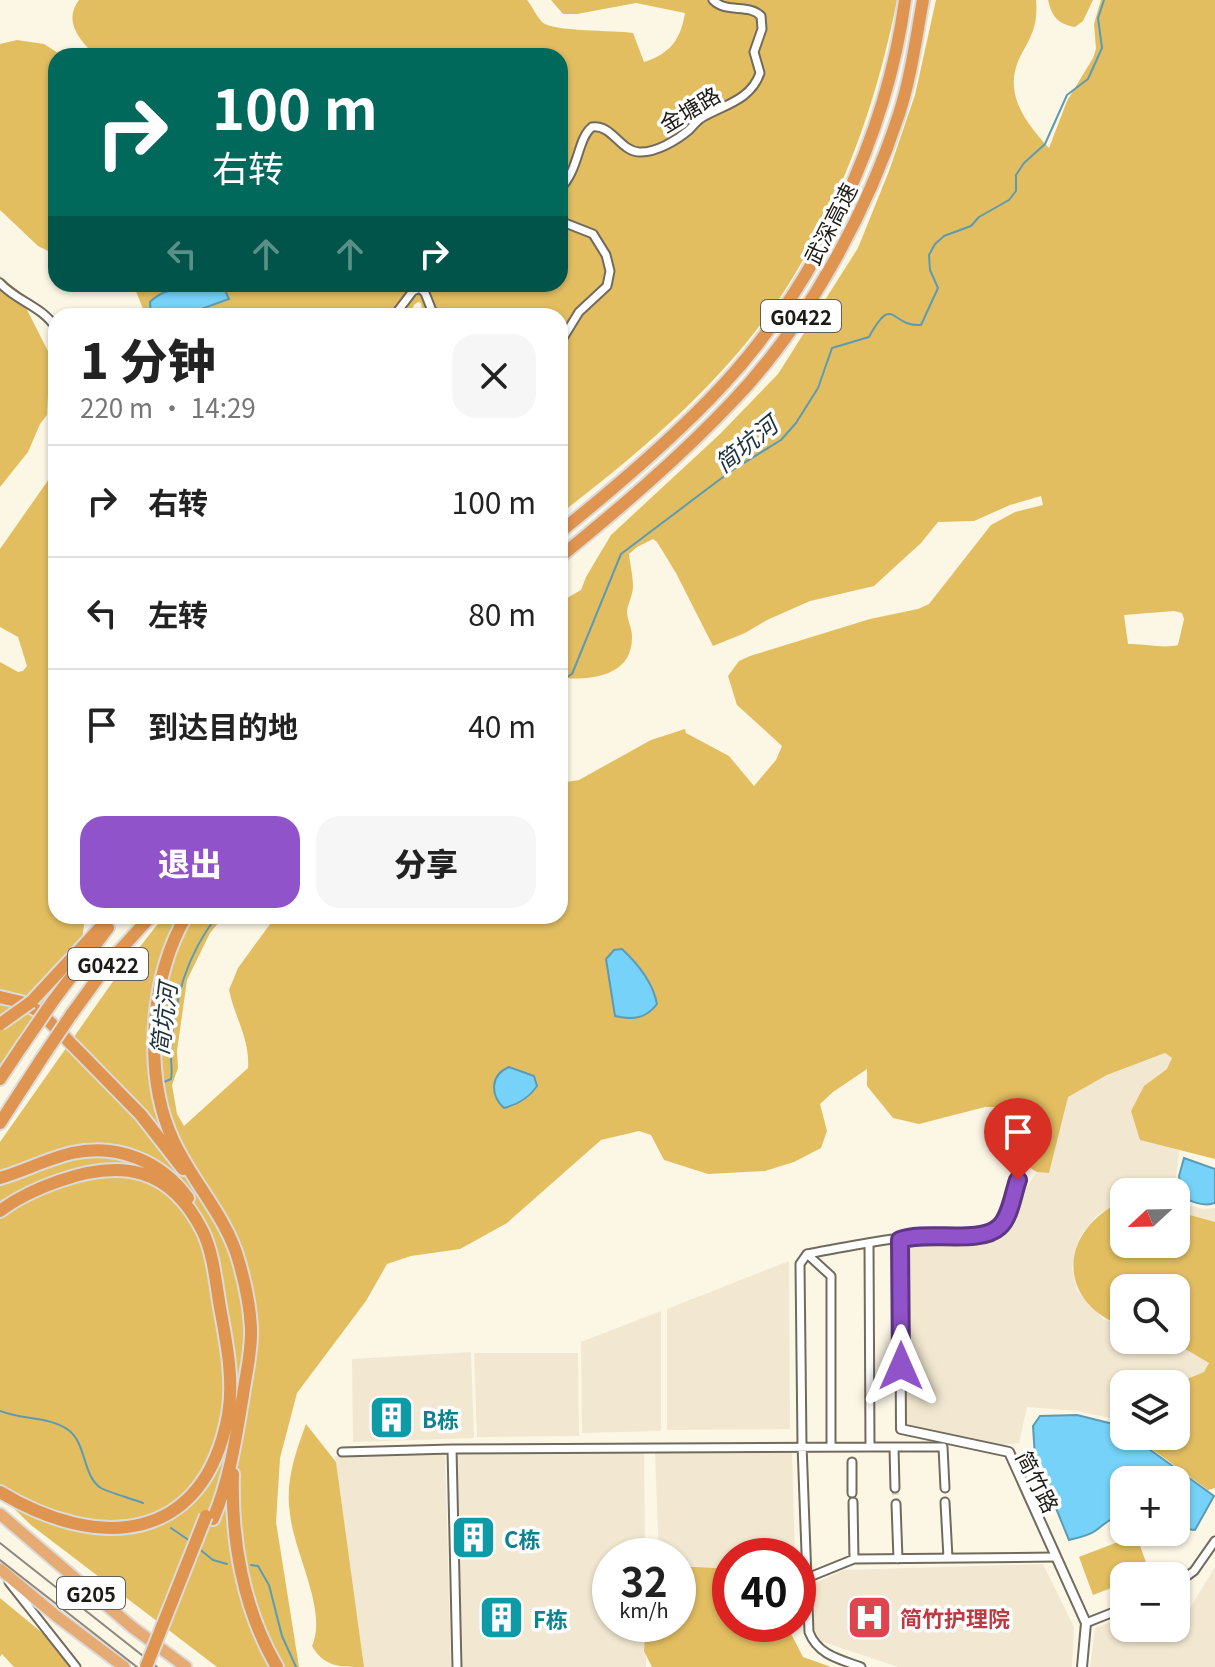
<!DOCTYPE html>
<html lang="zh">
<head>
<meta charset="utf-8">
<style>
  :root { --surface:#fff; --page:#f6f6f6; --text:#222; --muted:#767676; --line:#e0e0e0; --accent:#9153c9 }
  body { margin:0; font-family:Georgia,"Noto Sans SC",serif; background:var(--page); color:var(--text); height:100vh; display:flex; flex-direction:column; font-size:30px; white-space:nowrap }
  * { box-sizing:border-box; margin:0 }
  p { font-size:26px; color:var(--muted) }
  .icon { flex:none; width:44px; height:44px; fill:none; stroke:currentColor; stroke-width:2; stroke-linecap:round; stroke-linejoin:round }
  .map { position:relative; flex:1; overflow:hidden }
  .details { position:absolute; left:48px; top:308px; width:520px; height:616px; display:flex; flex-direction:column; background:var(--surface); border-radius:24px; box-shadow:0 2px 6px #0004 }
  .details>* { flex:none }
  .guide { position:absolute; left:48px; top:48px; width:520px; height:244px; border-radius:24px; box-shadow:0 2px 6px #0004; background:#00695c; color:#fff; overflow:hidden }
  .needle { width:52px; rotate:248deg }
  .fabs { position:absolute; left:1110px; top:1178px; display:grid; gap:16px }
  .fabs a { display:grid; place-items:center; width:80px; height:80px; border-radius:16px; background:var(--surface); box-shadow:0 2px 6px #0004; font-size:40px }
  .speed { position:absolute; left:592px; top:1538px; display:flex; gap:16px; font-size:40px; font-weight:700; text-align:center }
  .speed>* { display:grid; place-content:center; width:104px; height:104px; border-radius:50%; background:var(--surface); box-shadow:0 2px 6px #0004; line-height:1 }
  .speed small { font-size:20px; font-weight:400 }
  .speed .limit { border:12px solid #d22; background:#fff; color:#111 }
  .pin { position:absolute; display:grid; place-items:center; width:68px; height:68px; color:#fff; margin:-82px -34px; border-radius:50% 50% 50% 0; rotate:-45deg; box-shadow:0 0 8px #0007 }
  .pin .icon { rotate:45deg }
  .me { position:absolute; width:88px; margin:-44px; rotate:0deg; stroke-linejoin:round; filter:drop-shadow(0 0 6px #0008) }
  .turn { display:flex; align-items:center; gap:28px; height:168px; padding:0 32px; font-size:36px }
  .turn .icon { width:104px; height:104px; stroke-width:2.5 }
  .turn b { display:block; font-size:56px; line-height:68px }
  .lanes { display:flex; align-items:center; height:76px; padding:0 32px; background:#0003; justify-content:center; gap:40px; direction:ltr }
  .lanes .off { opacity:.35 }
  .round { display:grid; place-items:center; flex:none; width:84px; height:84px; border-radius:24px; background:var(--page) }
  .headline { display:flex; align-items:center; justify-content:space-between; height:136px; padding:0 32px }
  h1 { font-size:48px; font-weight:800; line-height:60px }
  .cta { display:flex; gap:16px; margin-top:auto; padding:16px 32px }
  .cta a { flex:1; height:92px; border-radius:24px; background:var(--accent); color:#fff; font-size:32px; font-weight:800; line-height:92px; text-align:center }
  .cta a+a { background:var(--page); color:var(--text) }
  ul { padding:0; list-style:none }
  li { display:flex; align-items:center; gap:24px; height:112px; padding:0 32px; border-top:2px solid var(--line) }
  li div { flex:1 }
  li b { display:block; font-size:30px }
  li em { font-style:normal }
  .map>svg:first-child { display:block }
  .built { fill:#f2e8d1 }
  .green { fill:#e2be61; fill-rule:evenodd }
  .water { fill:#76d2f8; stroke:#5b9bb4; stroke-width:2 }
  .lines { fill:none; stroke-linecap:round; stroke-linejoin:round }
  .stream { stroke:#5b9bb4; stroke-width:2 }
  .minor-tunnel { stroke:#dbd5c6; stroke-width:7; stroke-dasharray:7 3.5; stroke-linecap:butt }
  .minor-casing { stroke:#716b5d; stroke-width:11 }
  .tertiary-casing { stroke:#716b5d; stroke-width:12 }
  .trunk-casing { stroke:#dbdbda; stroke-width:15 }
  .motorway-casing { stroke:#dbdbda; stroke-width:16 }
  .minor { stroke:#fff; stroke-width:7 }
  .tertiary { stroke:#fff; stroke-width:8 }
  .trunk { stroke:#e6aa73; stroke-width:11 }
  .motorway { stroke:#df9450; stroke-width:12 }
  .rail { stroke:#8c887d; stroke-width:2 }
  .motorway-bridge-casing { stroke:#dbdbda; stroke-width:16; stroke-linecap:butt }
  .motorway-bridge { stroke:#df9450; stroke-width:12 }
  .route-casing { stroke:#5e3683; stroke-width:20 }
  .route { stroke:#9153c9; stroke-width:14 }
  .labels { text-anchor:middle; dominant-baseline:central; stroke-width:7; stroke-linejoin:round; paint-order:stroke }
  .shield { fill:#fff; stroke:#615f5b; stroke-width:2 }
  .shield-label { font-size:20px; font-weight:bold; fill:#1d1b15 }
  .street-label { font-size:22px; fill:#1d1b15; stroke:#fff }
  .culture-label { font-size:22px; font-weight:bold; fill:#0d838f; stroke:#fff; text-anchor:start }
  .health-label { font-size:22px; font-weight:bold; fill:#be3a42; stroke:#fff; text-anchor:start }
  .water-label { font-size:24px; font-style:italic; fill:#1c313a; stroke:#fff }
</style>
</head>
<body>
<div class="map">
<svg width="1215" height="1667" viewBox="0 0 1215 1667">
  <rect width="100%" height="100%" fill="#fcf6e5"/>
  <path class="built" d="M 1165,1053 L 1172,1058 L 1167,1070 L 1144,1086 L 1140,1139 L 1179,1150 L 1176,1180 L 1179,1196 L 1187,1205 L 1203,1209 L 1215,1208 L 1215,1222 L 1176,1211 L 1176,1192 L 1124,1192 L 1124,1205 L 1116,1205 L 1096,1216 L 1080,1237 L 1072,1268 L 1077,1290 L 1103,1319 L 1124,1327 L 1124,1340 L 1170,1340 L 1209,1363 L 1205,1372 L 1175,1384 L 1124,1384 L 1124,1421 L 1077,1411 L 1027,1407 L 1019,1443 L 1002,1445 L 904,1425 L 905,1245 L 916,1240 L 990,1238 L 1003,1231 L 1016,1203 L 1037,1172 L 1049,1173 L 1067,1097 L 1107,1075 Z
    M 789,1261 L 790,1429 L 667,1430 L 667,1309 Z
    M 661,1311 L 661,1431 L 582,1433 L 581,1342 Z
    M 471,1352 L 474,1438 L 353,1442 L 352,1359 Z
    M 474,1353 L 578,1353 L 579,1436 L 477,1437 Z
    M 644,1451 L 645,1556 L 610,1556 L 610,1624 L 646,1624 L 646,1667 L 461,1667 L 457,1454 Z
    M 792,1452 L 795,1556 L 730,1556 L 730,1575 L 716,1568 L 678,1565 L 678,1556 L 659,1556 L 655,1453 Z
    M 445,1454 L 451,1667 L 364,1667 L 335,1456 Z
    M 1043,1564 L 1074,1627 L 1072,1667 L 898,1667 L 820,1641 L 814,1629 L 813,1584 L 844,1570 Z
    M 1215,1567 L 1215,1667 L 1090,1667 L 1095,1628 L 1124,1617 L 1124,1628 L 1176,1628 L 1176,1610 L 1181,1623 Z"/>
  <path class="green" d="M 79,0 L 527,0 C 532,6 537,17 542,22 C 552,32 615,30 633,33 L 644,62 C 670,54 681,39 685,13 L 636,3 L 577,14 L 563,14 L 551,0 L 897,0 C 878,98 843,197 790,282 C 733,374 645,449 560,514 L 560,316 L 423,316 L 421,303 L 418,302 L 414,305 L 409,316 L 182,316 L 228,299 L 222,284 L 560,284 L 560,56 L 96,56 C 79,40 63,21 79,0 Z
    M 936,0 L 1036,0 C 1038,22 1033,34 1022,53 C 1001,91 1024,121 1049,148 L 1067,101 L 1093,58 L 1096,49 L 1094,24 L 1101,0 L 1215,0 L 1215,1159 L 1140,1140 L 1131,1111 L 1144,1086 L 1167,1069 L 1172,1058 L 1165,1053 L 1107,1075 L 1068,1097 L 1049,1173 L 1037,1172 L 1014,1158 L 1018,1125 L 1016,1107 L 985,1107 L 919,1124 L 893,1118 L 867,1086 L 867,1069 L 833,1092 L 820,1104 L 827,1131 L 821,1148 L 794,1162 L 765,1171 L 708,1174 L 664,1160 L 651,1135 L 639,1131 L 601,1140 L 507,1223 L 460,1249 L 411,1256 L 387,1264 L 366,1301 L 297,1393 L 280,1458 L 276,1522 L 299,1667 L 217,1667 L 31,1525 L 0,1495 L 0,1142 L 114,980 L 164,916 L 224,916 L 210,933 L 187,980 L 177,1051 L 178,1068 L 172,1085 L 177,1114 L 184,1126 L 248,1068 C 250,1039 235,1018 229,990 L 238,968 L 276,916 L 560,916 L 560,783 L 579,780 L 651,740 L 685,729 L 686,733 L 729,756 L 754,786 L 776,760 L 782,746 L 737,705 L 728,676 L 739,661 L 750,656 L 870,619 L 918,609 L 929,604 L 991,525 L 1015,512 L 1043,505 L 1041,496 L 1010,505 L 974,521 L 938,522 L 921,543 L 874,586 L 810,601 L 767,620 L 745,633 L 713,646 L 676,573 L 657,542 L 653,539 L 637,547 L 629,554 C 630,564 633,576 633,586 C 633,595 628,603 627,611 C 627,620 632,628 632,636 C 633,677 590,680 560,678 L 560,602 L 581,590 L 586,577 L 611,535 L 720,434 L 778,374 L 858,248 L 889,171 L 915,95 ZM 1174,611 L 1182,613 L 1184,619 L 1178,645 C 1161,649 1145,643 1128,644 L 1124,615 Z
    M 1048,0 L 1093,0 L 1083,21 L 1075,27 C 1058,24 1052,17 1048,0 Z
    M 17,40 L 44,44 L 63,56 L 56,56 L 56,255 L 38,246 L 0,210 L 0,44 Z
    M 0,276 L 26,297 L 23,302 L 56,367 L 56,382 L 48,395 L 47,415 L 40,424 L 28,452 L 0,487 Z
    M 133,284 L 212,284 L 198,288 L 182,288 L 149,312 L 151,316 L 146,316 Z
    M 56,469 L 56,916 L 85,916 L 82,942 L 0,1072 L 0,662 L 18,672 L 23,671 L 27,666 L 18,637 L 0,627 L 0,549 Z
    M 1116,1204 L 1124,1205 L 1124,1244 L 1176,1244 L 1176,1211 L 1215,1222 L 1215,1488 L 1208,1490 L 1134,1436 L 1176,1436 L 1175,1384 L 1204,1372 L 1209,1363 L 1170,1340 L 1176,1340 L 1176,1288 L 1124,1288 L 1124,1327 C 1059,1303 1057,1237 1116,1204 Z
    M 306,1424 L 336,1462 L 364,1667 C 340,1667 324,1667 312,1646 C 328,1611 294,1553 290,1514 C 285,1482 295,1454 306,1424 Z
    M 1136,1535 L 1150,1573 L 1142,1576 L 1124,1576 L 1124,1583 L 1093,1595 L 1079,1557 Z
    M 678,1566 L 716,1568 L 730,1575 L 730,1624 L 786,1624 L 803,1657 L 831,1667 L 652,1667 L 644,1651 L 646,1624 L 678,1624 Z
    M 0,1598 L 81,1665 L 81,1667 L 14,1667 L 2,1654 L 0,1657 Z"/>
  <path class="water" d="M 212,284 L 222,284 L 229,299 L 182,316 L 151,316 L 150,302 C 168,284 188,291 212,284 Z
    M 622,949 C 637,963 653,983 657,1004 C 646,1019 632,1020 615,1016 L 606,959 L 614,950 Z
    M 509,1067 L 534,1076 L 537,1086 C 529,1098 519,1104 504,1108 C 490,1095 490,1075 509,1067 Z
    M 1184,1158 L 1215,1169 L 1215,1203 C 1205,1207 1189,1202 1182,1195 L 1179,1176 Z
    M 1077,1415 L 1117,1425 L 1124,1430 L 1124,1436 L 1131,1436 L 1214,1496 L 1195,1530 L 1176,1528 L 1176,1480 L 1124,1480 L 1124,1516 C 1110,1517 1105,1524 1095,1531 C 1088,1536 1077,1538 1069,1540 L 1035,1457 L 1033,1426 L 1040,1416 Z"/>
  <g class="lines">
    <path class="stream" d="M 560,681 L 572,674 L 621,554 L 731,471 L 781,440 L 796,423 L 818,388 L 832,348 L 869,337 C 894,292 890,327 921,325 L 938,288 L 930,270 L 929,255 L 935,244 L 944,236 L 971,226 L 979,217 L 1009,200 L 1016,191 L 1016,175 L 1024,163 L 1045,144 L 1067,95 L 1088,79 L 1102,48 L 1098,18 L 1104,0
      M 164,1082 L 171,1079 C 173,1069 170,1059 171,1048 C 175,998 186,956 217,916
      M 0,1411 C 21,1420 47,1416 67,1429 C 87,1442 82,1476 101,1488 C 108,1492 133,1499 143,1503
      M 171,1528 L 190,1541
      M 198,1548 L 213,1560 L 227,1564
      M 251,1565 L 258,1566 L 269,1585 L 282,1636 L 296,1667"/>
    <path class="minor-tunnel" d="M 895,1488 L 896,1504"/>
    <defs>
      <path id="minor" d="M 560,189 C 580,168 577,139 592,127 C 612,124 620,151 639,152 C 656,153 677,140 689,130 C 694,125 697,120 703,117 C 724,105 751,100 760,73 L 754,52 L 762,29 L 761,16 C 748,3 727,14 713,0
        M 560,221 L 593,234 L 606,255 L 610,271 L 607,286 L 579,312 L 560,343
        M 0,283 C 16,301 42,306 56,328
        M 394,316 L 413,291 L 420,288 L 425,293 L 434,316
        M 807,1254 L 831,1276 L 831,1447
        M 870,1447 L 943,1447 L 945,1488
        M 894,1447 L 895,1488
        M 452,1449 L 457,1667
        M 342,1452 L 452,1449 L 870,1447 L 869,1243
        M 852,1462 L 852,1493
        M 853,1502 L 854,1559
        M 945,1502 L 948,1558
        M 896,1504 L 898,1559
        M 807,1578 L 854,1559 L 1056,1557
        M 9,1582 L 76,1667
        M 1176,1584 L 1194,1571 L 1215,1541
        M 1086,1623 L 1124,1608
        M 861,1667 C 839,1659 818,1655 809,1632 L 802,1445 L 800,1264 L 807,1254 C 851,1246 900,1235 944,1235 C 960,1235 986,1239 999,1227 C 1010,1217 1013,1194 1018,1180"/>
      <path id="tertiary" d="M 900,1240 L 901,1429 L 1009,1452 L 1086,1623 L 1082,1667"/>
      <path id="trunk" d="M 0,1514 L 132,1627 L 186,1667
        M 0,1569 L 55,1615 L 124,1667"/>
      <path id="motorway" d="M 560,532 C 616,487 674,438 723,385 C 816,285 887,136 905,0
        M 560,557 C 620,508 679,458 732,402 C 806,325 866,215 899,114 C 911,77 916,38 923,0
        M 186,916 C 150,978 143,1074 173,1140 C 192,1182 227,1217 239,1262 C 245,1283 250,1307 251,1328 C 252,1351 246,1373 243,1395 C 236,1437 230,1479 213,1519
        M 0,997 L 21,1002 L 40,1012 L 141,1115 L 183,1169
        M 53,1001 L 108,928
        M 31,1002 L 111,916
        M 71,1015 L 111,960 L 151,916
        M 0,1079 L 22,1046
        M 0,1123 L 42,1058
        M 0,1178 C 24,1171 47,1159 72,1153 C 117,1143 161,1161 188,1198
        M 0,1211 C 17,1198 39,1188 59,1181 C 121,1159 170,1167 202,1230 C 214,1253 216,1287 221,1313 C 227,1345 234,1382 228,1415 C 204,1545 97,1551 0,1492
        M 233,1474 C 231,1540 243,1609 277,1667"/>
    </defs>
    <use href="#minor" class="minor-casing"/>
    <use href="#tertiary" class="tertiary-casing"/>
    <use href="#trunk" class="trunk-casing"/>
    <use href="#motorway" class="motorway-casing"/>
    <use href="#minor" class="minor"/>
    <use href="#tertiary" class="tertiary"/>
    <use href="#trunk" class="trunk"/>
    <use href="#motorway" class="motorway"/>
    <path class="rail" d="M 0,1543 L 157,1667
      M 0,1560 L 137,1667"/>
    <defs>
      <path id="motorway-bridge" d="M 0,1024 L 31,1002
        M 22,1046 L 53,1001
        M 42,1058 L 71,1015
        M 146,1667 L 206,1516"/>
    </defs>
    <use href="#motorway-bridge" class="motorway-bridge-casing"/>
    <use href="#motorway-bridge" class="motorway-bridge"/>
  </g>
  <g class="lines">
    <defs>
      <path id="route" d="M 901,1366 L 900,1240 C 926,1230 980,1245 999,1227 C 1010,1218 1013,1194 1018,1180"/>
    </defs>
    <use href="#route" class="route-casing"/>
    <use href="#route" class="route"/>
  </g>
  <defs>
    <symbol id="building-square" viewBox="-11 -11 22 22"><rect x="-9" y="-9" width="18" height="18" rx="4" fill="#0f9aa8" stroke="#fff"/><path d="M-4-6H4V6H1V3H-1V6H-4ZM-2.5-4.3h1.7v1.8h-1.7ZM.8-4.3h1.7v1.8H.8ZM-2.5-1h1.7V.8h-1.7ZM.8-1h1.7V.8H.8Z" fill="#fff"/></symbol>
    <symbol id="hospital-square" viewBox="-11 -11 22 22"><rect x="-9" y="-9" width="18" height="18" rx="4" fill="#e0444e" stroke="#fff"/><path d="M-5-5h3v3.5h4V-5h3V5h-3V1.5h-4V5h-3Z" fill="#fff"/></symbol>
  </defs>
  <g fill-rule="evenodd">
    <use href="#building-square" x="366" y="1392" width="51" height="51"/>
    <use href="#building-square" x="448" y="1512" width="51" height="51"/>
    <use href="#hospital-square" x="844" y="1592" width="51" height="51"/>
    <use href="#building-square" x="476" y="1592" width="51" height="51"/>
  </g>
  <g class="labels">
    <g class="shield">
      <rect x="761" y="300" width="80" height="32" rx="6"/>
      <rect x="68" y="948" width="80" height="32" rx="6"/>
      <rect x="57" y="1577" width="68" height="32" rx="6"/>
    </g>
    <g class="shield-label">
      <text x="801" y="316">G0422</text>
      <text x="108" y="964">G0422</text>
      <text x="91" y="1593">G205</text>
    </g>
    <g class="street-label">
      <text transform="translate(689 108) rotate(-31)">金塘路</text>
      <text transform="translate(829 223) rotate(-63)">武深高速</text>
      <text transform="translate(1039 1481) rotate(63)">简竹路</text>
    </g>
    <g class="culture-label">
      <text x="422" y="1418">B栋</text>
      <text x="504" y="1538">C栋</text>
      <text x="533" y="1618">F栋</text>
    </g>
    <g class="health-label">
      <text x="900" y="1617">简竹护理院</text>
    </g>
    <g class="water-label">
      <text transform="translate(745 443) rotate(-39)">简坑河</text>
      <text transform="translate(162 1019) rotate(-83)">简坑河</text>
    </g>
  </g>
</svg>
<div class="fabs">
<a><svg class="needle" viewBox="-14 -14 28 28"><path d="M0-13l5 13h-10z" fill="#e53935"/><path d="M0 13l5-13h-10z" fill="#767676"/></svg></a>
<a><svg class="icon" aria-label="search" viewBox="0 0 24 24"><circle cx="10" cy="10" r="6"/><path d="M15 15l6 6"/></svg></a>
<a><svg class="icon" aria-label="layers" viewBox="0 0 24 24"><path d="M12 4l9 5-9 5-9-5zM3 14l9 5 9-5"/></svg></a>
<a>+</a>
<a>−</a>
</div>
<div class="speed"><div>32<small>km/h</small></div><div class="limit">40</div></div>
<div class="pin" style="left:1018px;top:1180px;background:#d93025"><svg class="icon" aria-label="arrive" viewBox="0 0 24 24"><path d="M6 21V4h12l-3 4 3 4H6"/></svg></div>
<svg class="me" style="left:901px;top:1366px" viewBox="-20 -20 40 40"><path d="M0-17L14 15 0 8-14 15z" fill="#9153c9" stroke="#fff" stroke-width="4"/></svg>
<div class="guide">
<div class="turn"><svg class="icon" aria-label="right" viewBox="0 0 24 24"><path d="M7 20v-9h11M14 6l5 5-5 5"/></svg><div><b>100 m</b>右转</div></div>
<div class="lanes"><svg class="icon off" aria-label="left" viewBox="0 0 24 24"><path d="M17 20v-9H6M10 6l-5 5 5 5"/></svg><svg class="icon off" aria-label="ahead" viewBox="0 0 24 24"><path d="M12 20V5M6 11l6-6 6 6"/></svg><svg class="icon off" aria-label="ahead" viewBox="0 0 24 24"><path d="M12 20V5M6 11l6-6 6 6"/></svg><svg class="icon" aria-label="right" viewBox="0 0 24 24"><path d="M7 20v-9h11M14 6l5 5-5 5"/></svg></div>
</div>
<section class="details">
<div class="headline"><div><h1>1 分钟</h1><p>220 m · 14:29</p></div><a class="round"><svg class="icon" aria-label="close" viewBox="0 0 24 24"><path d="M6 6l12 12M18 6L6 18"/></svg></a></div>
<ul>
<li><svg class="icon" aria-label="right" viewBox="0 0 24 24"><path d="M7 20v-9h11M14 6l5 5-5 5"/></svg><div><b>右转</b></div><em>100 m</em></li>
<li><svg class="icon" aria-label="left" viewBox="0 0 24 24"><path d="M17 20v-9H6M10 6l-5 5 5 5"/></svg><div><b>左转</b></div><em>80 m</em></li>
<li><svg class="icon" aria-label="arrive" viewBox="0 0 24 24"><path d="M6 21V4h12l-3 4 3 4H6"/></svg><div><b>到达目的地</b></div><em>40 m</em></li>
</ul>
<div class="cta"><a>退出</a><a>分享</a></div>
</section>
</div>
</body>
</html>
